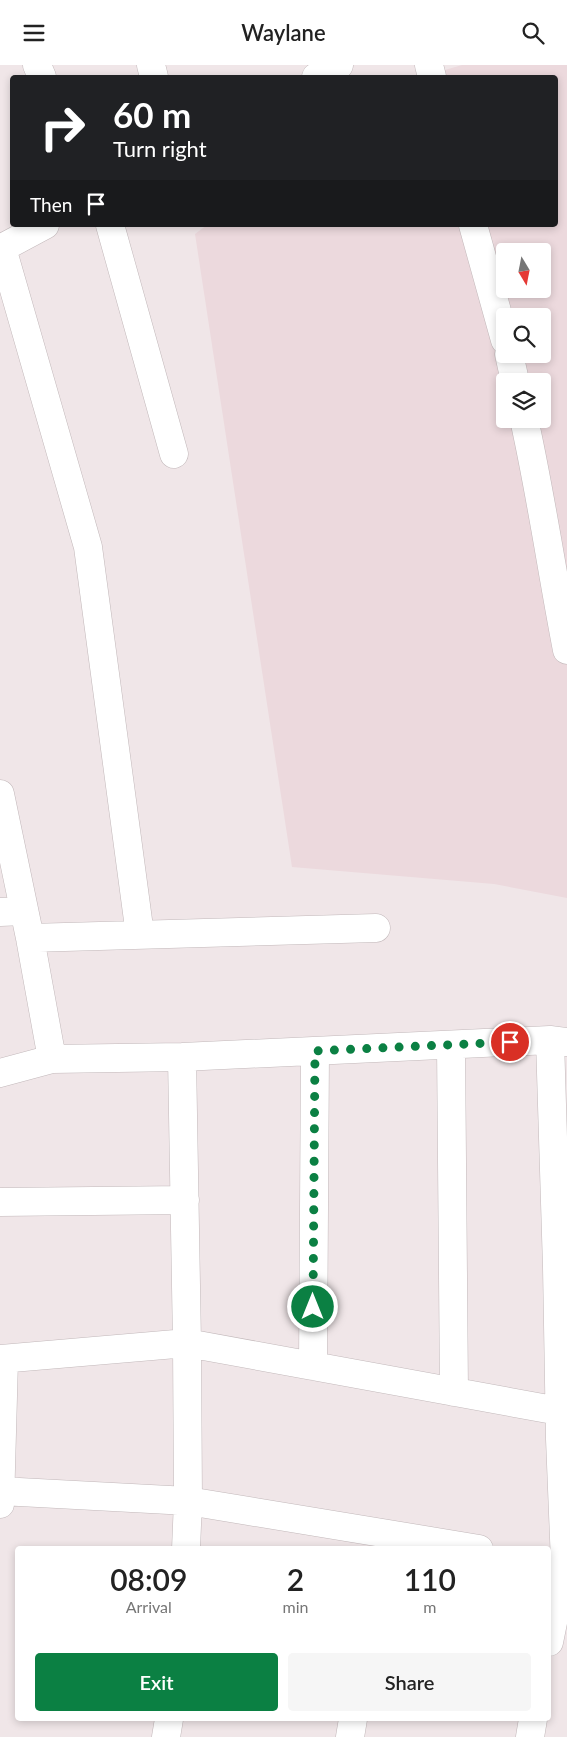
<!DOCTYPE html>
<html lang="en">
<head>
<meta charset="utf-8">
<style>
  :root { --surface:#fff; --page:#f6f6f6; --text:#222; --muted:#767676; --accent:#0b8043 }
  body { margin:0; font-family:Lato,sans-serif; background:var(--page); color:var(--text); height:100vh; display:flex; flex-direction:column; font-size:19px; white-space:nowrap }
  * { box-sizing:border-box; margin:0 }
  p { font-size:16px; color:var(--muted) }
  .icon { flex:none; width:28px; height:28px; fill:none; stroke:currentColor; stroke-width:2; stroke-linecap:round; stroke-linejoin:round }
  .map { position:relative; flex:1; overflow:hidden }
  .panel { position:absolute; left:15px; top:1481px; width:536px; height:175px; display:flex; flex-direction:column; background:var(--surface); border-radius:5px; box-shadow:0 2px 8px #0003 }
  .panel>* { flex:none }
  .hud { position:absolute; left:10px; top:10px; width:548px; height:152px; border-radius:5px; box-shadow:0 2px 8px #0003; background:#202124; color:#fff; overflow:hidden }
  .needle { width:32px; rotate:170deg }
  .fabs { position:absolute; left:496px; top:178px; display:grid; gap:10px }
  .fabs a { display:grid; place-items:center; width:55px; height:55px; border-radius:5px; background:var(--surface); box-shadow:0 2px 8px #0003; font-size:25px }
  .pin { position:absolute; display:grid; place-items:center; width:42px; height:42px; color:#fff; margin:-21px; border:2px solid #fff; border-radius:50%; box-shadow:0 1px 5px #0007 }
  .me { position:absolute; width:55px; margin:-28px; rotate:0deg; stroke-linejoin:round; filter:drop-shadow(0 0 4px #0008) }
  .turn { display:flex; align-items:center; gap:18px; height:105px; padding:0 20px; font-size:22px }
  .turn .icon { width:65px; height:65px; stroke-width:2.5 }
  .turn b { display:block; font-size:35px; line-height:42px }
  .then { display:flex; align-items:center; height:48px; padding:0 20px; background:#0003; gap:10px; font-size:19px }
  .eta { display:flex; justify-content:space-evenly; align-items:center; height:85px; text-align:center }
  .eta b { font-size:30px; font-weight:600; line-height:35px }
  .cta { display:flex; gap:10px; margin-top:auto; padding:10px 20px }
  .cta a { flex:1; height:58px; border-radius:5px; background:var(--accent); color:#fff; font-size:20px; font-weight:600; line-height:58px; text-align:center }
  .cta a+a { background:var(--page); color:var(--text) }
  header { display:flex; justify-content:space-between; align-items:center; height:65px; padding:0 20px; background:var(--surface); font-size:22px; font-weight:600 }
  .map>svg:first-child { display:block }
  .built { fill:#ecd9dd; fill-rule:evenodd }
  .lines { fill:none; stroke-linecap:round; stroke-linejoin:round }
  .minor-casing { stroke:#c2b8ba; stroke-width:29 }
  .minor { stroke:#fff; stroke-width:28 }
  .route { stroke:#0b8043; stroke-width:9; stroke-dasharray:0 16.2 }
</style>
</head>
<body>
<header><svg class="icon" aria-label="menu" viewBox="0 0 24 24"><path d="M4 6h16M4 12h16M4 18h16"/></svg>Waylane<svg class="icon" aria-label="search" viewBox="0 0 24 24"><circle cx="10" cy="10" r="6"/><path d="M15 15l6 6"/></svg></header>
<div class="map">
<svg width="567" height="1672" viewBox="0 0 567 1672">
  <rect width="100%" height="100%" fill="#f0e6e8"/>
  <path class="built" d="M 462,0 L 567,0 L 567,833 L 494,819 L 292,802 L 195,169 L 207,160 L 555,160 L 555,12 L 421,12 ZM 505,186 L 542,186 L 542,224 L 505,224 ZM 505,251 L 542,251 L 542,289 L 505,289 ZM 505,316 L 542,316 L 542,354 L 505,354 Z"/>
  <g class="lines">
    <defs>
      <path id="minor" d="M 37,0 L 42,12
        M 151,0 L 154,12
        M 429,0 L 432,12
        M 316,12 L 339,0
        M 110,160 L 174,389
        M 473,160 L 505,275
        M 2,183 L 88,482 L 140,870
        M 0,184 L 45,160
        M 509,289 L 515,316
        M 524,354 C 541,430 552,508 567,585
        M 0,729 L 30,873 L 52,994 L 182,992 L 550,975 L 567,977
        M 0,847 L 24,846
        M 30,873 L 376,863
        M 451,980 L 454,1327
        M 0,1008 L 52,994
        M 0,1137 L 185,1135
        M 0,1294 L 187,1278 L 182,992
        M 313,1301 L 315,986
        M 0,1426 L 188,1436 L 187,1278 L 559,1346
        M 0,1439 L 4,1295
        M 186,1484 L 188,1436 L 479,1484
        M 549,1577 L 565,1498 L 560,1374 L 557,1202 L 550,975
        M 166,1672 L 169,1654
        M 350,1672 L 353,1654
        M 530,1672 L 533,1654"/>
    </defs>
    <use href="#minor" class="minor-casing"/>
    <use href="#minor" class="minor"/>
  </g>
  <g class="lines">
    <path class="route" d="M 313,1242 L 315,986 L 510,977"/>
  </g>
</svg>
<div class="fabs">
<a><svg class="needle" viewBox="-14 -14 28 28"><path d="M0-13l5 13h-10z" fill="#e53935"/><path d="M0 13l5-13h-10z" fill="#767676"/></svg></a>
<a><svg class="icon" aria-label="search" viewBox="0 0 24 24"><circle cx="10" cy="10" r="6"/><path d="M15 15l6 6"/></svg></a>
<a><svg class="icon" aria-label="layers" viewBox="0 0 24 24"><path d="M12 4l9 5-9 5-9-5zM3 14l9 5 9-5"/></svg></a>
</div>
<div class="pin" style="left:510px;top:977px;background:#d93025"><svg class="icon" aria-label="arrive" viewBox="0 0 24 24"><path d="M6 21V4h12l-3 4 3 4H6"/></svg></div>
<svg class="me" style="left:313px;top:1242px" viewBox="-20 -20 40 40"><circle r="17" fill="#0b8043" stroke="#fff" stroke-width="3"/><path d="M0-11L8 9 0 5-8 9z" fill="#fff"/></svg>
<div class="hud">
<div class="turn"><svg class="icon" aria-label="right" viewBox="0 0 24 24"><path d="M7 20v-9h11M14 6l5 5-5 5"/></svg><div><b>60 m</b>Turn right</div></div>
<div class="then">Then<svg class="icon" aria-label="arrive" viewBox="0 0 24 24"><path d="M6 21V4h12l-3 4 3 4H6"/></svg></div>
</div>
<section class="panel">
<div class="eta">
<div><b>08:09</b><p>Arrival</p></div>
<div><b>2</b><p>min</p></div>
<div><b>110</b><p>m</p></div>
</div>
<div class="cta"><a>Exit</a><a>Share</a></div>
</section>
</div>
</body>
</html>
